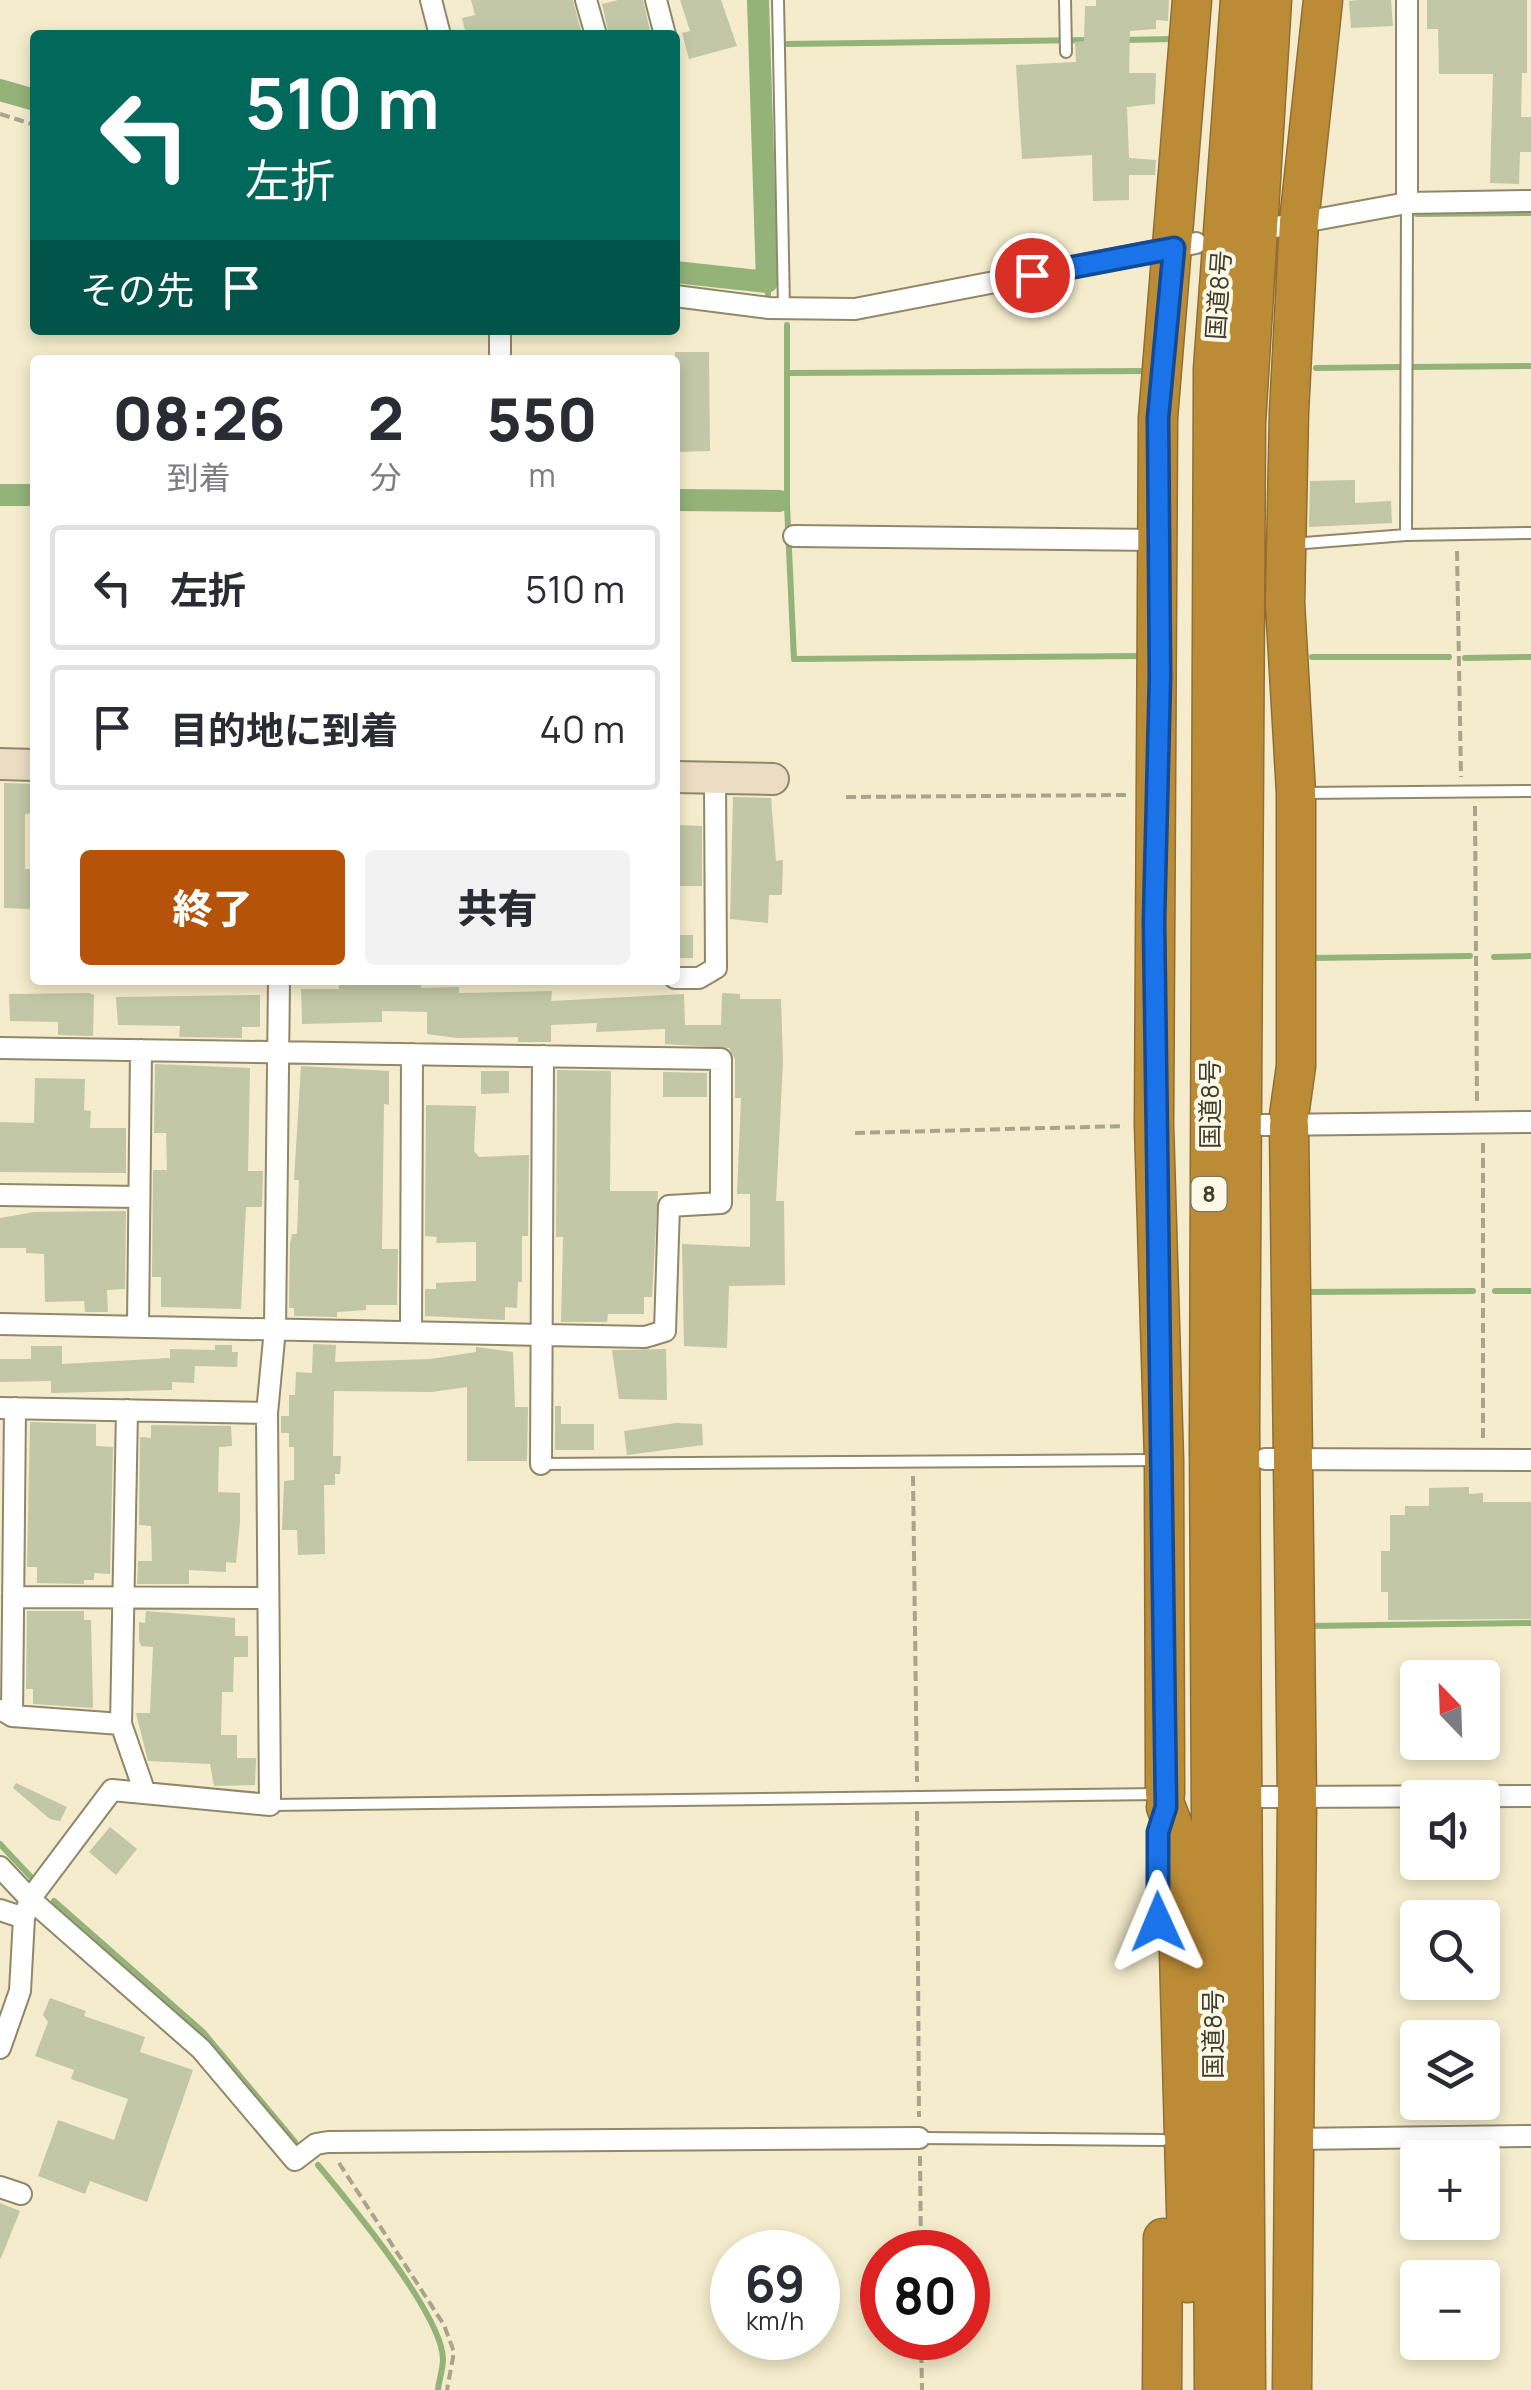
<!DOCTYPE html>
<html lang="ja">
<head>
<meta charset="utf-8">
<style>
  :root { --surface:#fff; --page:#f2f2f3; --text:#2b2b33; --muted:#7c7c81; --line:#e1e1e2; --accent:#b45309 }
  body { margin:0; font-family:Manrope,"Noto Sans JP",sans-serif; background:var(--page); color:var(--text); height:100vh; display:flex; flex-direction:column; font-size:38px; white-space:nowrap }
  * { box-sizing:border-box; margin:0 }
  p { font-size:32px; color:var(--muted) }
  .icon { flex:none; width:55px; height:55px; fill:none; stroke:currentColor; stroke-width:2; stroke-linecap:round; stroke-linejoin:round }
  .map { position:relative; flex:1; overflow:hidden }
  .panel { position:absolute; left:30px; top:355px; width:650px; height:630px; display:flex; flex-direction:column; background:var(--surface); border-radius:10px; box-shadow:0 5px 15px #0003 }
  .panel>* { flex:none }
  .banner { position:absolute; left:30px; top:30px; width:650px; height:305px; border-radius:10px; box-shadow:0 5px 15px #0003; background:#00695c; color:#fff; overflow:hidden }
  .needle { width:65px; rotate:337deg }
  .fabs { position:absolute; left:1400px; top:1660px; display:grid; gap:20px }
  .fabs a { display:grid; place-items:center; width:100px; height:100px; border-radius:10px; background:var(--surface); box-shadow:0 5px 15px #0003; font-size:50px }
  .speed { position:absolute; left:710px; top:2230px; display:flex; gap:20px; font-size:50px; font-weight:700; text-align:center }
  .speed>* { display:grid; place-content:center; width:130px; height:130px; border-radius:50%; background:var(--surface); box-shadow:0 5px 15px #0003; line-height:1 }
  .speed small { font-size:25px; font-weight:400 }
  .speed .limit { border:15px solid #d22; background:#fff; color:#111 }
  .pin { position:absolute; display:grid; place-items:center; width:85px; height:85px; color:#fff; margin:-42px; border:5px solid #fff; border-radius:50%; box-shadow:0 2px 10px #0007 }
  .me { position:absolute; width:110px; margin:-55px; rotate:359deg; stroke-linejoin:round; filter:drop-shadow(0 0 8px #0008) }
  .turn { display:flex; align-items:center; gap:35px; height:210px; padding:0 50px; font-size:45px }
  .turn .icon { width:130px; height:130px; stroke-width:2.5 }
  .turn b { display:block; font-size:70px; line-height:85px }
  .then { display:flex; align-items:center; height:95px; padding:0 50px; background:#0003; gap:20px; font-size:38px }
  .eta { display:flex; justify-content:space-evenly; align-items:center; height:170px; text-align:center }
  .eta b { font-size:60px; font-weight:800; line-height:70px }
  .cta { display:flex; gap:20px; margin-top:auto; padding:20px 50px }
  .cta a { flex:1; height:115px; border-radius:10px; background:var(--accent); color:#fff; font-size:40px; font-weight:800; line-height:115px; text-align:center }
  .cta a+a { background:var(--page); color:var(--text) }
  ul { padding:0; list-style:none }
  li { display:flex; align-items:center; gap:30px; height:125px; margin:0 20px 15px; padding:0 30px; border:5px solid var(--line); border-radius:10px }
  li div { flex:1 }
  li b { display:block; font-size:38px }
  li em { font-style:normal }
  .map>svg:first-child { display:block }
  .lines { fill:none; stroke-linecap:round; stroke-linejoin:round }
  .stream { stroke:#93b379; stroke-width:6 }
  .canal { stroke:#93b379; stroke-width:22 }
  .building { fill:#c2c7a7 }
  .lane-casing { stroke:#90886b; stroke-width:14 }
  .street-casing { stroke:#90886b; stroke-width:24 }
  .secondary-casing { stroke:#90886b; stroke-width:34 }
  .highway-casing { stroke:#916f34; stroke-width:41 }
  .path { stroke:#aaa48c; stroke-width:4; stroke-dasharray:10 5; stroke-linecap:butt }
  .lane { stroke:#fff; stroke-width:10 }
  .street { stroke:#fff; stroke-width:20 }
  .secondary { stroke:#ebdcc3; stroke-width:30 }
  .highway { stroke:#bc8b36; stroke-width:38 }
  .route-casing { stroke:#114b97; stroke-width:25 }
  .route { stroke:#1a73e8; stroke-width:18 }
  .labels { text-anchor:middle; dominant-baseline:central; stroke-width:8; stroke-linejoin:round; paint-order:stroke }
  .shield { fill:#fef9e6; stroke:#797567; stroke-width:2.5 }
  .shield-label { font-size:22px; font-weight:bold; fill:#403c30 }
  .street-label { font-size:25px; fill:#403c30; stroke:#fef9e6 }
</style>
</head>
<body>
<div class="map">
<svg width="1531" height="2390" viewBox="0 0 1531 2390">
  <rect width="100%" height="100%" fill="#f4eccc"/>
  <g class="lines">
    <path class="stream" d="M 1124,40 L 1173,39
      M 786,44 L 1092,40
      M 760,45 L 767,45
      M 1417,214 L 1531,213
      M 767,282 L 768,294
      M 787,325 L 787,505
      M 1413,367 L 1531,366
      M 1316,368 L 1402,367
      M 789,373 L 1147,371
      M 779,501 L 787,505 L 794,659 L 1144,656
      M 1312,657 L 1449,657
      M 1465,658 L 1531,657
      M 1494,957 L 1531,956
      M 1308,958 L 1470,956
      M 1495,1291 L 1531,1291
      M 1304,1292 L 1473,1291
      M 1309,1626 L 1531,1623
      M 0,1844 L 31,1877
      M 54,1901 L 203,2032 L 295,2142
      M 318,2165 C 348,2201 442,2315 443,2359 C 443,2369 439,2380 438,2390"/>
    <path class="canal" d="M 0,90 L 35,100
      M 675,272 L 767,282 L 758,0
      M 0,495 L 35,495
      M 675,500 L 779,501"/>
  </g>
  <path class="building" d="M 471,0 L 573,0 L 582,35 L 466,35 L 462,18 L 475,15 Z
    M 618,0 L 643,0 L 651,35 L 609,35 L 602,4 Z
    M 680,0 L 721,0 L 737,46 L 689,59 L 682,33 L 690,31 Z
    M 1096,0 L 1169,0 L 1168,21 L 1156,20 L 1156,29 L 1130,31 L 1129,73 L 1156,73 L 1155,104 L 1127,107 L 1129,158 L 1156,160 L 1155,175 L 1129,175 L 1129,200 L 1093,201 L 1092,155 L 1022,159 L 1016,65 L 1076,62 L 1075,42 L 1084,41 L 1085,6 L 1096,6 Z
    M 1359,0 L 1391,0 L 1393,26 L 1351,28 L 1349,1 Z
    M 1427,0 L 1527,0 L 1527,73 L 1522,73 L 1521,117 L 1531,117 L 1531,152 L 1520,152 L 1519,184 L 1490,183 L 1493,74 L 1439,74 L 1438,29 L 1427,29 Z
    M 675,352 L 709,352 L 710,451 L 675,452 Z
    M 1355,480 L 1355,503 L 1391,501 L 1392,523 L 1309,527 L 1310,481 Z
    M 4,783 L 34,784 L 33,813 L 25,814 L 25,869 L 33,869 L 30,909 L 4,908 Z
    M 733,797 L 771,798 L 776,861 L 783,860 L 782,895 L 769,895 L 768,923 L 730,919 Z
    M 675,825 L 702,826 L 702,886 L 675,886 Z
    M 675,935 L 693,935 L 693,958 L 675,958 Z
    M 339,984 L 421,984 L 421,988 L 459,987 L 459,993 L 552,991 L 551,1001 L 684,994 L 685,1025 L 721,1025 L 722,993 L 740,994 L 740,999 L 781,999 L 783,1062 L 776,1201 L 784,1201 L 785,1285 L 729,1286 L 727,1348 L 684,1346 L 682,1244 L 750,1247 L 750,1194 L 737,1194 L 741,1098 L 735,1098 L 735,1059 L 729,1048 L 665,1044 L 665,1029 L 596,1032 L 597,1023 L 551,1025 L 551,1042 L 518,1042 L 518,1037 L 457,1038 L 427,1034 L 427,1012 L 382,1011 L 382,1022 L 302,1024 L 301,989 L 339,989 Z
    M 89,993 L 94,995 L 93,1036 L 58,1035 L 58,1022 L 10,1021 L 9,994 Z
    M 260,995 L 260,1027 L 242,1027 L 242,1038 L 179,1037 L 180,1026 L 118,1025 L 116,997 Z
    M 155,1064 L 250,1068 L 248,1171 L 263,1171 L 262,1207 L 246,1207 L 241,1309 L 161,1307 L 161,1277 L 152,1277 L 153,1170 L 167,1170 L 166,1133 L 154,1133 Z
    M 301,1066 L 389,1071 L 389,1105 L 384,1104 L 382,1249 L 398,1249 L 397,1305 L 366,1305 L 366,1310 L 337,1312 L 337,1317 L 294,1316 L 294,1308 L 289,1308 L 290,1244 L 292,1234 L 297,1234 L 299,1180 L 294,1180 Z
    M 557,1070 L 611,1071 L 610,1191 L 658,1191 L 652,1297 L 644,1297 L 644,1314 L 608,1314 L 607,1322 L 561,1322 L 563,1237 L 556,1237 Z
    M 481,1071 L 509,1071 L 509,1093 L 481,1094 Z
    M 663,1072 L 707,1073 L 707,1097 L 663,1097 Z
    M 35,1078 L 85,1079 L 84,1110 L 91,1111 L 90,1128 L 126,1128 L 126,1173 L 0,1172 L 0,1122 L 34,1123 Z
    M 426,1105 L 476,1106 L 474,1151 L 479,1157 L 529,1155 L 528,1236 L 522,1236 L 522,1282 L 518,1282 L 517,1308 L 505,1307 L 505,1320 L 425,1316 L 425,1289 L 436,1289 L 436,1283 L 476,1281 L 476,1242 L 436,1243 L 437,1237 L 425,1236 Z
    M 126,1211 L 125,1289 L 107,1290 L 108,1312 L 85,1312 L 84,1301 L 45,1302 L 44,1254 L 26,1253 L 26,1248 L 0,1248 L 0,1218 L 34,1212 Z
    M 313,1344 L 336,1345 L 335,1362 L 431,1359 L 476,1352 L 476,1347 L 513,1352 L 515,1407 L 528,1407 L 527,1461 L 467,1461 L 467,1387 L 432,1392 L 334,1391 L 333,1456 L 341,1456 L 340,1474 L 335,1474 L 335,1485 L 324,1485 L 325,1554 L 298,1555 L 297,1530 L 282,1530 L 284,1481 L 294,1480 L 294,1447 L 289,1447 L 289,1433 L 281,1433 L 281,1416 L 289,1416 L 289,1395 L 295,1395 L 296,1372 L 312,1373 Z
    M 215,1345 L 232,1345 L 232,1352 L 238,1352 L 237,1367 L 195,1366 L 194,1383 L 172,1382 L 172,1390 L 51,1393 L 51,1381 L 0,1382 L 0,1359 L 31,1359 L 31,1346 L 62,1346 L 62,1364 L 170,1358 L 170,1349 L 215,1350 Z
    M 666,1349 L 667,1400 L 619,1399 L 612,1350 Z
    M 555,1406 L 561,1406 L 561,1424 L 594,1424 L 594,1450 L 555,1450 Z
    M 30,1422 L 96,1424 L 96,1446 L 113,1447 L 110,1574 L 94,1573 L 94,1580 L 84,1580 L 84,1584 L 37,1583 L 37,1567 L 27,1567 Z
    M 676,1423 L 702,1424 L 703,1445 L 627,1455 L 624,1431 Z
    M 151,1425 L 231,1426 L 232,1446 L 219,1447 L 218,1492 L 240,1493 L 240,1522 L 236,1563 L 226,1562 L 226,1572 L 189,1570 L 189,1584 L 137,1584 L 138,1561 L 152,1561 L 151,1526 L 139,1525 L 140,1437 L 151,1438 Z
    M 1469,1487 L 1469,1494 L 1483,1493 L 1483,1502 L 1531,1502 L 1531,1619 L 1388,1620 L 1388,1592 L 1381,1592 L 1381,1551 L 1390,1551 L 1390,1515 L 1405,1515 L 1405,1506 L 1429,1506 L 1429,1488 Z
    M 27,1611 L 84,1611 L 84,1620 L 91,1620 L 93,1708 L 33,1704 L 33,1689 L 26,1689 Z
    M 146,1611 L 235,1618 L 235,1636 L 248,1636 L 248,1657 L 234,1657 L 233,1692 L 222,1692 L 221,1735 L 237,1735 L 237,1758 L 256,1758 L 255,1785 L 214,1786 L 210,1764 L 148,1761 L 136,1713 L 150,1713 L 153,1647 L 141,1646 L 139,1640 L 139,1622 L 145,1623 Z
    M 16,1783 L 67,1807 L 60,1821 L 50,1819 L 13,1788 Z
    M 110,1827 L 137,1849 L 116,1875 L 89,1852 Z
    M 50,1998 L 86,2011 L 84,2016 L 145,2037 L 140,2052 L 193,2070 L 147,2202 L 90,2181 L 85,2194 L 38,2176 L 58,2120 L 114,2140 L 128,2099 L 71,2079 L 74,2070 L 35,2056 L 48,2022 L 43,2015 Z
    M 0,2203 L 20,2211 L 1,2258 L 0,2258 Z"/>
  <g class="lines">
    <defs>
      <path id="lane" d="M 778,0 L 784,308
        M 1065,0 L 1066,52
        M 1406,535 L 1407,204
        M 1292,544 L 1406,535 L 1531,533
        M 1302,793 L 1531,791
        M 541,1464 L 1155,1460
        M 271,1805 L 1159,1794
        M 919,2138 L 1163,2140"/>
      <path id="street" d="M 431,0 L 440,35
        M 586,0 L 596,35
        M 656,0 L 665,35
        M 1407,0 L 1407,203
        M 1276,227 L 1407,203 L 1531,201
        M 675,296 L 769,308 L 855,309 L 1196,243
        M 500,360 L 500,330
        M 794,536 L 1158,540
        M 675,978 L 699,978 L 716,968 L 715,778
        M 0,1048 L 721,1059 L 721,1203 L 669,1206 L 665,1331 L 645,1337 L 0,1324
        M 1263,1125 L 1531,1122
        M 0,1195 L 139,1197
        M 138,1327 L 141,1050
        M 411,1332 L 412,1054
        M 0,1408 L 267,1413
        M 127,1410 L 121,1724 L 144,1790
        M 1265,1459 L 1531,1460
        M 541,1464 L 543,1056
        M 13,1597 L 268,1598
        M 2,1710 L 12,1716 L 121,1724
        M 12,1716 L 15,1408
        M 1262,1797 L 1531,1796
        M 0,1867 L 30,1899 L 201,2049 L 295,2160 L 316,2144 L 328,2142 L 919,2138
        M 0,1910 L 24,1918
        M 0,2048 L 20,1991 L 24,1918 L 30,1899 L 112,1790 L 270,1805 L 267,1413 L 275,1329 L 279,980
        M 1293,2139 L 1531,2136
        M 0,2187 L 21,2194"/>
      <path id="secondary" d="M 0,764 L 35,765
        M 675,777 L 773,779"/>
      <path id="highway" d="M 1289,1116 L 1296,1066 L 1296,793 L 1285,603 L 1289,412 L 1299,222 L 1323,0
        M 1289,1125 L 1297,1798 L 1292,2390
        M 1165,1794 L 1164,1460 L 1154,1125 L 1158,418 L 1192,0
        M 1166,1807 L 1174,1828 L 1177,1879 L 1188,2283
        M 1162,2390 L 1163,2238
        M 1214,2390 L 1209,1439 L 1213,369 L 1240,0
        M 1246,2390 L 1240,1429 L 1246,423 L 1272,0"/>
    </defs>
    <use href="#lane" class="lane-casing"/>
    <use href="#street" class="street-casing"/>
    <use href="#secondary" class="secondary-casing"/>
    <use href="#highway" class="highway-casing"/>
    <path class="path" d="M 0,114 L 35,125
      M 1457,551 L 1461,777
      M 846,797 L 1126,795
      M 1475,806 L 1477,1102
      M 855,1133 L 1125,1126
      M 1483,1438 L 1483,1142
      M 913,1476 L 917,1782
      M 917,1811 L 919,2117
      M 920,2156 L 921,2252
      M 339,2163 L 444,2325 L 454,2352 L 447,2390
      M 921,2338 L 922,2390"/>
    <use href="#lane" class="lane"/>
    <use href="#street" class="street"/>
    <use href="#secondary" class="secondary"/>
    <use href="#highway" class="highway"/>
  </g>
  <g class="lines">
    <defs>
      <path id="route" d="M 1032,275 L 1174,248 L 1158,418 L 1160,677 L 1154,921 L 1166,1807 L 1158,1832 L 1158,1922"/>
    </defs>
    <use href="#route" class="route-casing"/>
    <use href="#route" class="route"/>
  </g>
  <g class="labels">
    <rect class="shield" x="1191.5" y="1177" width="35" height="34" rx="8"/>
    <g class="shield-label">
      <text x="1209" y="1194">8</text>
    </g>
    <g class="street-label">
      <text transform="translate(1218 295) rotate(-86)">国道8号</text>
      <text transform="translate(1209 1104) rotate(-90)">国道8号</text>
      <text transform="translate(1212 2034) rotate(-90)">国道8号</text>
    </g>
  </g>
</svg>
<div class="fabs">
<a><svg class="needle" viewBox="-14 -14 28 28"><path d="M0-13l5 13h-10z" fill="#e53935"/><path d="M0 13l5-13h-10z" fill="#7c7c81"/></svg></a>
<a><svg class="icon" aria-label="sound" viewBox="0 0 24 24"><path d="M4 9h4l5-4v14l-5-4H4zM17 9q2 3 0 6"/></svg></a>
<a><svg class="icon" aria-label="search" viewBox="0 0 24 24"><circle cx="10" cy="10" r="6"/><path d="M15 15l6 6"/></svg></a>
<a><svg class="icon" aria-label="layers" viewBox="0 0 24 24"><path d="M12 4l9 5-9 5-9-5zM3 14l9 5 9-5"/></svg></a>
<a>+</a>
<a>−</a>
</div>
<div class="speed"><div>69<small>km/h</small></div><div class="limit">80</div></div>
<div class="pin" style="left:1032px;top:275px;background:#d93025"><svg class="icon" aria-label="arrive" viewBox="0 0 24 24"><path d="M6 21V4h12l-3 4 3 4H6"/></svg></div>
<svg class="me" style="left:1158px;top:1922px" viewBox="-20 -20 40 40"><path d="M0-17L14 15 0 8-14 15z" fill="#1a73e8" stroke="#fff" stroke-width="4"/></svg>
<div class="banner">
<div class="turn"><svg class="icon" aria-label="left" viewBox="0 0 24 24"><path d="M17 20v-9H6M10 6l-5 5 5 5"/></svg><div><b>510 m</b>左折</div></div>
<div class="then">その先<svg class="icon" aria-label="arrive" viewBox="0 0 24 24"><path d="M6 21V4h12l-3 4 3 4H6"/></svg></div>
</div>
<section class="panel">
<div class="eta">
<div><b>08:26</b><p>到着</p></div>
<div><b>2</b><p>分</p></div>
<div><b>550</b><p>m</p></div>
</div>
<ul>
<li><svg class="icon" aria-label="left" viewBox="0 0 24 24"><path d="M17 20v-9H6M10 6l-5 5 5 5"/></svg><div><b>左折</b></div><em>510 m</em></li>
<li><svg class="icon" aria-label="arrive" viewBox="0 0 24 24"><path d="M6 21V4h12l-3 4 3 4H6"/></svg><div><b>目的地に到着</b></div><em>40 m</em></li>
</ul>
<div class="cta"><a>終了</a><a>共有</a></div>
</section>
</div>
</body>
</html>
